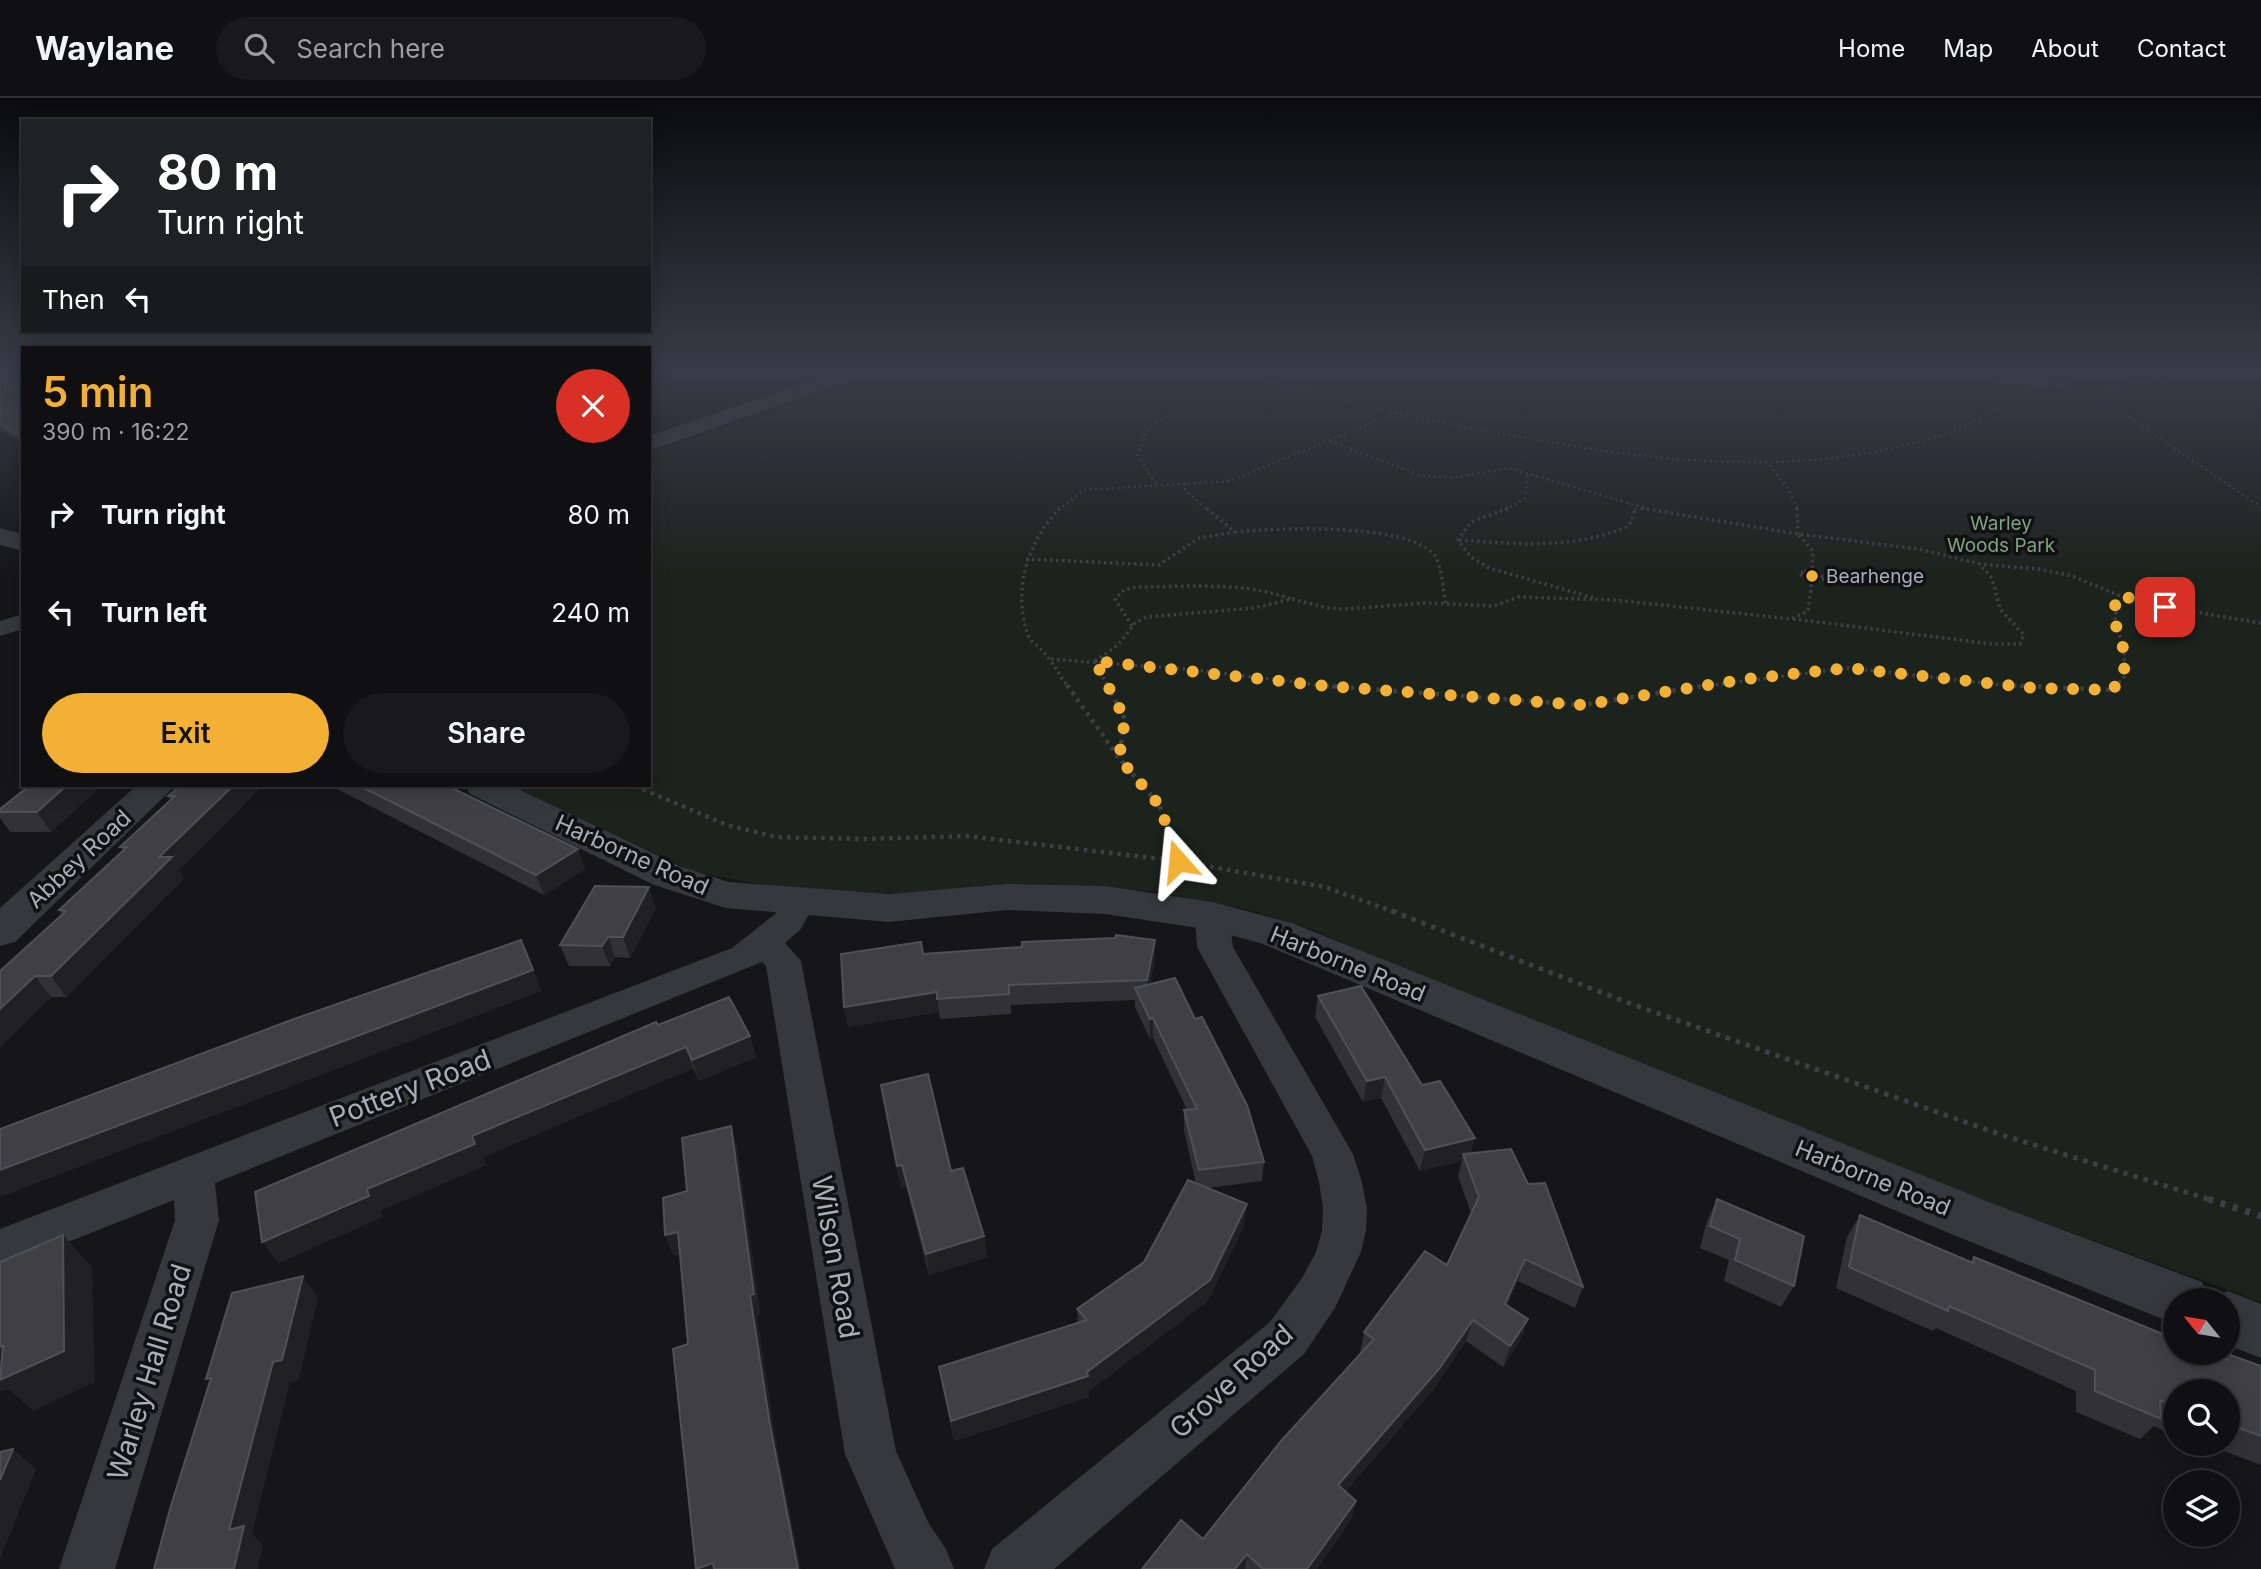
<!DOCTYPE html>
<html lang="en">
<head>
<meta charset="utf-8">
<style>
  :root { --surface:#101012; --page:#19191b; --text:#f1f3f6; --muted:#9c9d9f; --line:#303032; --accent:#f2b134 }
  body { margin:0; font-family:Inter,sans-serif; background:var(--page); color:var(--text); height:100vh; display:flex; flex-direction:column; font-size:26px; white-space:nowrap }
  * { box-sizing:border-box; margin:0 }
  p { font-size:23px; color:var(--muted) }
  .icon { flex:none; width:38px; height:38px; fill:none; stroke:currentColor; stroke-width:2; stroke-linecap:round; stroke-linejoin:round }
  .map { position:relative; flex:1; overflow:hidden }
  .details { position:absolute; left:21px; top:248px; width:630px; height:441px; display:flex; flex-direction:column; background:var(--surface); border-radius:0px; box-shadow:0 4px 18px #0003,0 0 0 2px var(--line) }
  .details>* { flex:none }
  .banner { position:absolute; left:21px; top:21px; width:630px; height:214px; border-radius:0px; box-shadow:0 4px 18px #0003,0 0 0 2px var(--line); background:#202124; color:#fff; overflow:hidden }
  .needle { width:46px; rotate:300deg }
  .tools { position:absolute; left:2163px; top:1190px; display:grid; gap:14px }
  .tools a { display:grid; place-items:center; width:77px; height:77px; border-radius:50%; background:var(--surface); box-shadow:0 4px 18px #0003,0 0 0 2px var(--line); font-size:35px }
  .pin { position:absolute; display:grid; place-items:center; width:60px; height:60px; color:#fff; margin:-30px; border-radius:14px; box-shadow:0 4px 10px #0006 }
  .me { position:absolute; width:77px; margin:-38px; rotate:342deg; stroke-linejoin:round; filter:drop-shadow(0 0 5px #0008) }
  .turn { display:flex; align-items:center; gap:24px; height:147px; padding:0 21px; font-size:32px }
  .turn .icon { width:91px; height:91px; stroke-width:2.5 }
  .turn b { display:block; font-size:49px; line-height:60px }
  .then { display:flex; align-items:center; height:66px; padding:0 21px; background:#0003; gap:14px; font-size:26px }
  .round { display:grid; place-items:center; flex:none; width:74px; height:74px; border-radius:37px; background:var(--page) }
  .head { display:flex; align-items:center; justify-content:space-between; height:119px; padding:0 21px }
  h1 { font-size:42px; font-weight:600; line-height:52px; color:var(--accent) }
  .button { display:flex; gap:14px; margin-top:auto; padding:14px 21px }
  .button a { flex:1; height:80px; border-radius:42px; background:var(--accent); color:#111; font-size:28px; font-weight:600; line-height:80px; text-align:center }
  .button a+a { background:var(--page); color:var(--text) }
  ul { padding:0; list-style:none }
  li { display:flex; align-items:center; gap:21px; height:98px; padding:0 21px }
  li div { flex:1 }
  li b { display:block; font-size:26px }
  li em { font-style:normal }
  header { display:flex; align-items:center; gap:42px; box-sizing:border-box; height:98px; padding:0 35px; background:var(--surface); border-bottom:2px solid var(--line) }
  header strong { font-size:33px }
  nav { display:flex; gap:38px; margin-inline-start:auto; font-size:24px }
  .search { width:490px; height:63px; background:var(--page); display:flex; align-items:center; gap:18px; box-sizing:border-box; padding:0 24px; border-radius:38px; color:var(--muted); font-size:26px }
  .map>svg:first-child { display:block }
  .green { fill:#1c231d }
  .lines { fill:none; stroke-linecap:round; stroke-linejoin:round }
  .stream { stroke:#2c353c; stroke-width:6 }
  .path-far4 { stroke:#3d3f44; stroke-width:2.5; stroke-dasharray:2 3.5; stroke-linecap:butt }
  .path-far3 { stroke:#3d3f44; stroke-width:3.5; stroke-dasharray:2.5 3.5; stroke-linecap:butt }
  .path-far2 { stroke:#3d3f44; stroke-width:4.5; stroke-dasharray:3.5 5; stroke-linecap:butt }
  .path-far1 { stroke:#3d3f44; stroke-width:5; stroke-dasharray:4.5 6; stroke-linecap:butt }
  .path { stroke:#3d3f44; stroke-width:7; stroke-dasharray:5 8; stroke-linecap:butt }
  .minor { fill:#37383d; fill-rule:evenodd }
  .tertiary { fill:#37383d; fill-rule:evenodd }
  .wall { fill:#323236 }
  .shaded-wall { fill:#212124 }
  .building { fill:#3f3f44; stroke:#4f5156; stroke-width:2 }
  .route { stroke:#f2b134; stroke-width:12; stroke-dasharray:0 21.6 }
  .poi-dot { fill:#f2b134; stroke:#111113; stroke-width:2.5 }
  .labels { text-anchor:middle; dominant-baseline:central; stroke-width:7; stroke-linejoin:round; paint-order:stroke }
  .far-park-label { font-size:19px; fill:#7fa381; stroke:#111113 }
  .far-poi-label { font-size:19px; fill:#a8adb8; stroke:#111113; text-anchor:start }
  .street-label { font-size:23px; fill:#a8adb8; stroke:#111113 }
  .near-street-label { font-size:28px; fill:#a8adb8; stroke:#111113 }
</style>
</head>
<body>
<header>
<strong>Waylane</strong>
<div class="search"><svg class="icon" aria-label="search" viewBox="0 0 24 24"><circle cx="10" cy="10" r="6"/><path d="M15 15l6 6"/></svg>Search here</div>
<nav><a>Home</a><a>Map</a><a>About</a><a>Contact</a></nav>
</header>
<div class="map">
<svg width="2261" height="1471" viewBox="0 0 2261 1471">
  <rect width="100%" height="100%" fill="#161618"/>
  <path class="green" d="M 883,272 L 2261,272 L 2261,1204 L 1927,1081 L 1818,1036 L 1683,986 L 1484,906 L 1314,832 L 1253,813 L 1150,793 L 1099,789 L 855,796 L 767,788 L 692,773 L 512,688 L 649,688 L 649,355 Z"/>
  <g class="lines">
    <path class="stream" d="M 1897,272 L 2065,287"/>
    <path class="path-far4" d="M 2261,277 L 2140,282 L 2109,291 L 2107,304 L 2261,409
      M 886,282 L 926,272
      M 1244,285 L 1249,279
      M 1395,315 C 1574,349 1761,394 1941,337 C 1984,323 2023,295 2062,272
      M 1330,343 L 1420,377 L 1450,380 L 1509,370 L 1652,412
      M 1770,367 L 1788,391 L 1798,412
      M 1186,385 L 1185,392 L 1208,412
      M 1156,386 L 1138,357 L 1147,332 L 1166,318
      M 1058,412 L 1084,392 L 1230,383 L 1395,315 L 1228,272
      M 1505,412 L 1525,400 L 1528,374
      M 1635,412 L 1636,409"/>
    <path class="path-far3" d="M 1060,410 C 1028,443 1012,492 1028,537 C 1029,542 1035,546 1039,549 C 1051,561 1058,575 1068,589
      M 1508,410 L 1471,424 L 1458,442 L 1471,459 L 1489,470 L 1594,500
      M 1641,410 L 1798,436 L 1919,451 L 1980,466 L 2038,471 L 2072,478 L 2118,497 L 2165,509 L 2261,525
      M 1797,410 L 1798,436
      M 1235,434 C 1275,430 1411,424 1435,458 C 1442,469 1443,492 1446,505
      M 1799,437 L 1813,453 L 1812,473
      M 1459,442 C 1518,446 1573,452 1629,428 L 1636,410
      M 1026,461 L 1159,467 L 1199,440 L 1235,434 L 1206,410
      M 1804,473 L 1816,474 L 1825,481 L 1811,483 L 1799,476 Z
      M 1793,521 L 1992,546 L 2020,546 L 2024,537 L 2000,511 L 1992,480 L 1980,467
      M 1132,528 L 1115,501 L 1124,492 L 1137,489 C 1188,489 1243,483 1291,501
      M 1051,561 L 1197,572 L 1334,589
      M 1095,563 L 1118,547 L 1136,524 L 1147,519 L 1253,510 L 1292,501 L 1328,510 L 1345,511 L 1425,505 L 1493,508 L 1519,499 L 1615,502 L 1791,521 L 1808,513 L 1812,483
      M 1095,563 L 1108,589
      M 1698,589 L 1848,570 L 2021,589
      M 2115,589 L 2125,578 L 2124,554 L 2115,520 L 2118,497"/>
    <path class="path-far2" d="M 1067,587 L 1119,660 L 1160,708 L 1183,784
      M 1107,587 L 1125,621 L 1119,659
      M 1317,587 L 1582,607 L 1709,587
      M 2004,587 L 2112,592 L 2117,587
      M 635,688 L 727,727 L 776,739 L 863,741 L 968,738 L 1178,763 L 1325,789 L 1397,815"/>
    <path class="path-far1" d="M 1392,813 L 1634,907 L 1999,1036 L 2214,1103"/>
    <path class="path" d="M 2208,1101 L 2261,1118"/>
    <path class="minor" d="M 803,272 L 831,272 L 844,275 L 846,279 L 838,284 L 805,275 Z
      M 0,273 L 23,285 L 23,298 L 0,285 Z
      M 23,516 L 23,531 L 0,538 L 0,523 Z
      M 800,792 L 812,795 L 817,803 L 800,832 L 785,845 L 801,863 L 896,1353 L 929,1426 L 946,1451 L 954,1471 L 895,1471 L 845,1356 L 766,868 L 762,864 L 215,1085 L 219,1122 L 115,1471 L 59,1471 L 175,1122 L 174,1102 L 0,1171 L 0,1131 L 732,850 L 775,816 L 788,795 Z
      M 1212,807 L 1224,810 L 1229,818 L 1233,849 L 1353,1056 L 1362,1084 L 1367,1110 L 1366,1133 L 1361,1154 L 1335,1210 L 1304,1256 L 1054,1471 L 984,1471 L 992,1451 L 1270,1224 L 1302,1180 L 1316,1154 L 1322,1133 L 1323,1110 L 1319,1084 L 1312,1058 L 1197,849 L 1195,818 L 1200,810 Z"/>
    <path class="tertiary" d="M 842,272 L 872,272 L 869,276 L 649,353 L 649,338 Z
      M 0,430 L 23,436 L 23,453 L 0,447 Z
      M 136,688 L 175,688 L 15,844 L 0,848 L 0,810 Z
      M 465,688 L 512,688 L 682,769 L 729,784 L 889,796 L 1007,786 L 1105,788 L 1212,804 L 1292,825 L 1994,1106 L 2202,1184 L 2210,1200 L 2228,1193 L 2261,1206 L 2261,1260 L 2228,1247 L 2228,1202 L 2175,1202 L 2175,1226 L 1956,1138 L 1263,846 L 1212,832 L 1105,816 L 1007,812 L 889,824 L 726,810 L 654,787 L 470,696 Z"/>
  </g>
  <path class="wall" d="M 0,272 L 23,272 L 23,344 L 0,332 L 0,283 L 21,293 L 21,281 Z
    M 101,688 L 51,734 L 10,734 L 0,720 L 0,711 Z
    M 180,688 L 179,772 L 184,780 L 66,899 L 51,899 L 0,949 L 62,816 L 59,812 L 123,753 L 120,749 L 170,702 L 168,698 Z
    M 331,688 L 448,688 L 578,751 L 585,771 L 544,797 Z
    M 656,810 L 630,860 L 615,859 L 610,868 L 569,868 L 560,847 Z
    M 1155,842 L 1155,861 L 1150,886 L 1264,1064 L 1262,1083 L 1207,1090 L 1244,1128 L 1208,1203 L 1089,1293 L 1089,1299 L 954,1343 L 939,1269 L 1078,1225 L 1077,1211 L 1144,1164 L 1196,1086 L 1184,1032 L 1184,1012 L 1187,1012 L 1153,940 L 1150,941 L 1135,909 L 1135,902 L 1011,907 L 1011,916 L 940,921 L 939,914 L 848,929 L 844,909 Z
    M 1318,898 L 1422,987 L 1471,1056 L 1528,1086 L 1583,1189 L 1575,1210 L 1518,1183 L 1507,1207 L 1528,1221 L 1521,1241 L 1503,1269 L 1466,1243 L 1433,1292 L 1345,1394 L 1356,1403 L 1351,1422 L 1317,1471 L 1142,1471 L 1203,1441 L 1361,1256 L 1360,1255 L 1364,1234 L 1447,1167 L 1471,1115 L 1458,1078 L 1462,1063 L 1420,1073 L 1381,1000 L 1363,1004 L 1315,919 Z
    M 658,927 L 750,938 L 756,959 L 699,983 L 693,970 L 483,1059 L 486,1067 L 380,1113 L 382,1119 L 278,1165 Z
    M 881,987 L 951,1073 L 984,1138 L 987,1159 L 929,1177 L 906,1088 L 901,1090 Z
    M 1717,1101 L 1794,1188 L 1781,1209 L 1724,1183 L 1729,1162 L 1700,1150 L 1707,1123 Z
    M 1860,1117 L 1970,1164 L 1974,1159 L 2221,1259 L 2225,1255 L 2261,1268 L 2261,1367 L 2205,1346 L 2228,1346 L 2228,1293 L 2175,1293 L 2175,1338 L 2154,1328 L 2140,1341 L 2076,1314 L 2076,1293 L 1936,1230 L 1933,1233 L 1836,1190 L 1847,1139 Z"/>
  <path class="shaded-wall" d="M 66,688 L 101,688 L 51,734 L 37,714 Z
    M 233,688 L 263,688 L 179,772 L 184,780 L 66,899 L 51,878 L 159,759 Z
    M 578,751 L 585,771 L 544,797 L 536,777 Z
    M 649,789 L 656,810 L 630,860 L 623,839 Z
    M 608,839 L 615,859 L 610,868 L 602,848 Z
    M 521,842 L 542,893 L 0,1099 L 0,1072 Z
    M 1155,842 L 1155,861 L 1146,901 L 1147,882 Z
    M 35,878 L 51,899 L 0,949 L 0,911 Z
    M 937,894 L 939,914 L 848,929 L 844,909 Z
    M 1153,920 L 1153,940 L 1150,941 L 1150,921 Z
    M 750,938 L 756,959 L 699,983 L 692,962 Z
    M 686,949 L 693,970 L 483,1059 L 486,1067 L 380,1113 L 382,1119 L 278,1165 L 262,1144 L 472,1038 Z
    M 1385,979 L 1381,1000 L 1363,1004 L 1367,983 Z
    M 731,1028 L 737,1049 L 761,1217 L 757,1218 L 777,1348 L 801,1471 L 798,1471 L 770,1327 L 750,1197 Z
    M 1475,1040 L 1469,1062 L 1463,1056 L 1462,1063 L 1420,1073 L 1425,1052 Z
    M 902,1067 L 906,1088 L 901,1090 L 897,1068 Z
    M 1247,1106 L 1244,1128 L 1208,1203 L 1089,1293 L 1089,1299 L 954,1343 L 951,1323 L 1087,1274 Z
    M 678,1134 L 687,1155 L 673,1158 L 665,1137 Z
    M 63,1137 L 92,1169 L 95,1284 L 33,1313 L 8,1291 L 0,1294 L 0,1249 Z
    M 984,1138 L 987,1159 L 929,1177 L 926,1156 Z
    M 1525,1161 L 1518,1183 L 1498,1227 L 1505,1206 Z
    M 303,1178 L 318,1199 L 299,1282 L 290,1285 L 252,1436 L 263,1447 L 258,1471 L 234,1471 L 229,1432 L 273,1264 Z
    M 1528,1221 L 1521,1241 L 1503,1269 L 1510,1248 Z
    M 1473,1222 L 1466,1243 L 1433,1292 L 1334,1407 L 1338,1387 Z
    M 13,1351 L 36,1371 L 0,1461 L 0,1382 Z
    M 1356,1403 L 1351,1422 L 1317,1471 L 1307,1471 Z
    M 1247,1456 L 1245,1471 L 1235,1471 Z
    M 713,1465 L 716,1471 L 698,1471 Z"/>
  <path class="building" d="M 12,272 L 23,272 L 23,339 L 0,327 L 0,283 L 21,293 L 21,276 Z
    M 29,688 L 66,688 L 37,714 L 0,714 L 0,711 Z
    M 180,688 L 233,688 L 159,759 L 172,759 L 51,878 L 35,878 L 0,911 L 0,873 L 66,813 L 59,812 L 127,749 L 120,749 L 175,698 L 168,698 Z
    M 360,688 L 448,688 L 578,751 L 536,777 Z
    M 595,788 L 649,789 L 623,839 L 608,839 L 602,848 L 560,847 Z
    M 1116,837 L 1155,842 L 1147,882 L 1009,887 L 1009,896 L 937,901 L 937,894 L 844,909 L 841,856 L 921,844 L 923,856 L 1022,849 L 1022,844 L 1115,840 Z
    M 521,842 L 533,872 L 0,1072 L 0,1031 L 294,921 Z
    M 1175,880 L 1195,921 L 1202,919 L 1247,1007 L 1264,1064 L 1199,1072 L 1184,1012 L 1197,1011 L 1153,920 L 1150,921 L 1135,890 Z
    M 1361,888 L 1422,987 L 1440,983 L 1475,1040 L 1425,1052 L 1385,979 L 1367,983 L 1318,898 Z
    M 729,899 L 750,938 L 692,962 L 686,949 L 472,1038 L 475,1046 L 367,1091 L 369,1098 L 262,1144 L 255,1094 L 656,924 L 658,927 Z
    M 928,976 L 951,1073 L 963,1070 L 984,1138 L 926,1156 L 902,1067 L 897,1068 L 881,987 Z
    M 731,1028 L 754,1196 L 750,1197 L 770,1327 L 798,1471 L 714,1471 L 713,1465 L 696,1471 L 673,1251 L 688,1246 L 678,1134 L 665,1137 L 663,1100 L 687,1093 L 682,1040 Z
    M 1511,1051 L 1528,1086 L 1545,1085 L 1583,1189 L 1525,1161 L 1505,1206 L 1528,1221 L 1510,1248 L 1473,1222 L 1439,1271 L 1338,1387 L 1356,1403 L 1307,1471 L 1263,1471 L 1247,1456 L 1235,1471 L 1142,1471 L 1181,1422 L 1203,1441 L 1281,1343 L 1374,1241 L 1364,1234 L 1425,1153 L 1447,1167 L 1479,1099 L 1463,1056 Z
    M 1188,1082 L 1247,1106 L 1210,1182 L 1087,1274 L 1088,1278 L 951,1323 L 939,1269 L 1087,1222 L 1077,1211 L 1144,1164 Z
    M 1717,1101 L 1804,1138 L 1794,1188 L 1735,1162 L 1740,1141 L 1710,1128 Z
    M 1860,1117 L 1973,1165 L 1974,1159 L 2175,1241 L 2175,1255 L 2209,1255 L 2227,1262 L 2225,1255 L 2261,1268 L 2261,1338 L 2228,1326 L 2228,1293 L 2175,1293 L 2175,1308 L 2160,1302 L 2161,1321 L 2095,1293 L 2095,1272 L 1949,1208 L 1948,1213 L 1849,1169 Z
    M 63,1137 L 64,1253 L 0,1282 L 3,1248 L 0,1249 L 0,1164 Z
    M 303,1178 L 282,1262 L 273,1264 L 229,1432 L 244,1428 L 234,1471 L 154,1471 L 170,1411 L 211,1280 L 206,1281 L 232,1195 Z
    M 13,1351 L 0,1382 L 0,1354 Z"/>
  <linearGradient id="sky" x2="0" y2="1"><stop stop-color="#0c0c0d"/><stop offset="0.57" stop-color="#363c48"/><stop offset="1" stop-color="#363c48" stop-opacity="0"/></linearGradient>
  <rect width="2261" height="478" fill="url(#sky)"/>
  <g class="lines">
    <path class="route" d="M 1178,763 L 1160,708 L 1119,660 L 1125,621 L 1095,563 L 1326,588 L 1582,607 L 1746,581 L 1848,570 L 2034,590 L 2112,592 L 2124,578 C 2124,570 2125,561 2124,554 C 2119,531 2109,522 2118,497 L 2165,509"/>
  </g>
  <circle class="poi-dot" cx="1812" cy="478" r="7"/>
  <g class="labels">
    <g class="far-park-label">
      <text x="2001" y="425">Warley<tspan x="2001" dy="22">Woods Park</tspan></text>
    </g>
    <g class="far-poi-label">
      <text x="1826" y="478">Bearhenge</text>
    </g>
    <g class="street-label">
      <text transform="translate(632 757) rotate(24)">Harborne Road</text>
      <text transform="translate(79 761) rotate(-43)">Abbey Road</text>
      <text transform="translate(1348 866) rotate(22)">Harborne Road</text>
      <text transform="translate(1873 1080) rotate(22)">Harborne Road</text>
    </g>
    <g class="near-street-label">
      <text transform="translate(410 990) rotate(-21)">Pottery Road</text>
      <text transform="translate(836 1159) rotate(80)">Wilson Road</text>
      <text transform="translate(149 1274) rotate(-73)">Warley Hall Road</text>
      <text transform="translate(1231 1283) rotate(-42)">Grove Road</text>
    </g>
  </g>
</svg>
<div class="tools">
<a><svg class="needle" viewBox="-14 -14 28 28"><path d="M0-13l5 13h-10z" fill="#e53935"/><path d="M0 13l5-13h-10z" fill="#9c9d9f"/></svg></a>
<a><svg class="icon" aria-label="search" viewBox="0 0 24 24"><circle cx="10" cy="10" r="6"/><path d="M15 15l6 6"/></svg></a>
<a><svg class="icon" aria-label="layers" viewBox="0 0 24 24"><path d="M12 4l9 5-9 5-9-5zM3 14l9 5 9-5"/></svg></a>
</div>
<div class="pin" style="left:2165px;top:509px;background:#d93025"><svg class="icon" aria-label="arrive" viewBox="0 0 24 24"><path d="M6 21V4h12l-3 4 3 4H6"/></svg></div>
<svg class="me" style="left:1178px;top:763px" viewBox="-20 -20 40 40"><path d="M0-17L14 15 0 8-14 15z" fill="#f2b134" stroke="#fff" stroke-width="4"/></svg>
<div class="banner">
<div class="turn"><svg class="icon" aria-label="right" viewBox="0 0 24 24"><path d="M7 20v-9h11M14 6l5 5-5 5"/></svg><div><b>80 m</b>Turn right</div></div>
<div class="then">Then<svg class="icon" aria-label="left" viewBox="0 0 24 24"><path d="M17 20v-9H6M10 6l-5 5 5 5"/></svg></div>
</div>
<section class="details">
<div class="head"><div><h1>5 min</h1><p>390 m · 16:22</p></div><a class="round" style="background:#d93025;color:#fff"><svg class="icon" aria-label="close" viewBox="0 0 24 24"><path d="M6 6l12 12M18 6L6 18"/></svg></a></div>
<ul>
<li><svg class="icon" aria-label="right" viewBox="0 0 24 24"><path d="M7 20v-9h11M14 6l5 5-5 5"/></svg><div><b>Turn right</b></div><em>80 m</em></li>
<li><svg class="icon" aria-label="left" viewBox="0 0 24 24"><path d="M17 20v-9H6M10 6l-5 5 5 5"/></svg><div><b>Turn left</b></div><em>240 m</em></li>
</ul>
<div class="button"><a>Exit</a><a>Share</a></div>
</section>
</div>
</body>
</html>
